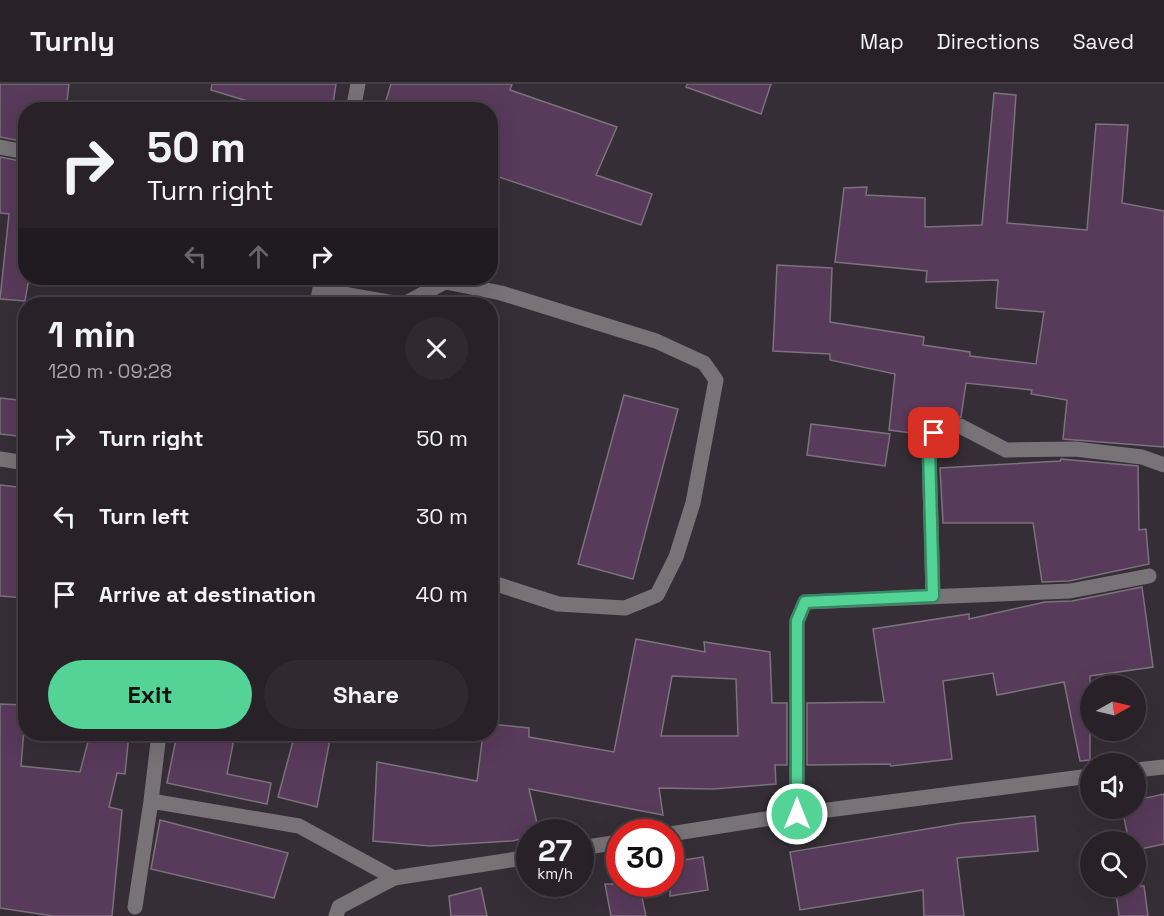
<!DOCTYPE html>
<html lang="en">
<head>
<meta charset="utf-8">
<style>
  :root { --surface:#282228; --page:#302a30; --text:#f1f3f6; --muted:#a5a4a8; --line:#443f45; --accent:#54d396 }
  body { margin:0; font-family:"Space Grotesk",sans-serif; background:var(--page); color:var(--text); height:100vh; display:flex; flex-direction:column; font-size:22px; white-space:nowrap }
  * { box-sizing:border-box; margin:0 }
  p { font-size:20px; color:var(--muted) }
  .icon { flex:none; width:33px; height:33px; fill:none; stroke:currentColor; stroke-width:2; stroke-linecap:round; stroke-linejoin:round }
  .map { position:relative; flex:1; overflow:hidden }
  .drawer { position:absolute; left:18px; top:213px; width:480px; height:444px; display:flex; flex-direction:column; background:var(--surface); border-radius:24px; box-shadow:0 6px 24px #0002,0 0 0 2px var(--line) }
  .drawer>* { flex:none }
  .top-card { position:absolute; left:18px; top:18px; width:480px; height:183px; border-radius:24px; box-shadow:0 6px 24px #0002,0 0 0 2px var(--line); background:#282228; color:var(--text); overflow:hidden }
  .needle { width:39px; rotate:82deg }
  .buttons { position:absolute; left:1080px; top:591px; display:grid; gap:12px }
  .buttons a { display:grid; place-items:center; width:66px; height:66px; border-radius:50%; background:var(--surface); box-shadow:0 6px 24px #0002,0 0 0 2px var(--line); font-size:30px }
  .speed { position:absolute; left:516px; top:735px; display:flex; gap:12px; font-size:30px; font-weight:700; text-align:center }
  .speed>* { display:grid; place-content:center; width:78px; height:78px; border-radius:50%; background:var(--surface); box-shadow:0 6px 24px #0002,0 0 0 2px var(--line); line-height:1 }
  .speed small { font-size:15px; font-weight:400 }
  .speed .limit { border:9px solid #d22; background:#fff; color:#111 }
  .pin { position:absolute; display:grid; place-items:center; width:51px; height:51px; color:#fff; margin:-26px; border-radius:12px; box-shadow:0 3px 9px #0006 }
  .me { position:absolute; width:66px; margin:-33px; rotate:0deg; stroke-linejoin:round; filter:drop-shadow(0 0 4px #0008) }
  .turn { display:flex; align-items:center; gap:21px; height:126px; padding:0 30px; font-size:27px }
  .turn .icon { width:78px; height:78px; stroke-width:2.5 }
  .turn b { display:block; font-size:42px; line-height:51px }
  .lanes { display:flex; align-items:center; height:57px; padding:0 30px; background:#0003; justify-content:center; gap:30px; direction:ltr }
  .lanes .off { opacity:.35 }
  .round { display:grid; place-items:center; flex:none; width:63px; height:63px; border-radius:32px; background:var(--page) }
  .overview { display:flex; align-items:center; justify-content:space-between; height:102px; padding:0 30px }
  h1 { font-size:36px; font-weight:700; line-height:45px }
  .action { display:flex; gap:12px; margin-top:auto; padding:12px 30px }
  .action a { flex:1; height:69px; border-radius:36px; background:var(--accent); color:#111; font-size:24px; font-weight:700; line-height:69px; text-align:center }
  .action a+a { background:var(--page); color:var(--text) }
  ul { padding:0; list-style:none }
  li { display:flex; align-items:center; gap:18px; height:78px; padding:0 30px }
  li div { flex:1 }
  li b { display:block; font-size:22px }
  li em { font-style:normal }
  header { display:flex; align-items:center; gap:36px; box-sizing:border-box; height:84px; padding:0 30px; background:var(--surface); border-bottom:2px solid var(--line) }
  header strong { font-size:28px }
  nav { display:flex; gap:33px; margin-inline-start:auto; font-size:21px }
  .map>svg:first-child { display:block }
  .building { fill:#583a5a; stroke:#7b727c; stroke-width:1.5; fill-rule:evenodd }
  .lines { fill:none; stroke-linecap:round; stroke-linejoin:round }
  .minor { stroke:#777377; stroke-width:15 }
  .route-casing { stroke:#378962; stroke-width:15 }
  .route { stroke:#54d396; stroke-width:10 }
</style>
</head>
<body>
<header>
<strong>Turnly</strong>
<nav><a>Map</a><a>Directions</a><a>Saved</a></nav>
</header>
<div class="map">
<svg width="1164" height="832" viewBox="0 0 1164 832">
  <rect width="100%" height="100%" fill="#362e36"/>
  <path class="building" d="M 0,0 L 69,0 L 66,26 L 26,26 L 26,58 L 0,53 Z
    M 212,0 L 336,0 L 332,26 L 277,26 L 211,6 Z
    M 391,0 L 512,0 L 510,6 L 617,43 L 596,91 L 652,110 L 641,141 L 490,90 L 490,26 L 383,26 Z
    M 687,0 L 771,0 L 761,30 L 686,3 Z
    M 994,9 L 1016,11 L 1007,139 L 1087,146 L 1096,40 L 1128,41 L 1122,119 L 1164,127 L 1164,363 L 1063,355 L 1067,316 L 1031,310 L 1032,306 L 966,299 L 961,333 L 948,335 L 913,330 L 911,349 L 889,346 L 895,290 L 830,276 L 830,270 L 773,267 L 777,181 L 832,184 L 830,238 L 924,253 L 923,261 L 970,268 L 970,272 L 1036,280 L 1044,228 L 996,224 L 998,196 L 926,198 L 927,187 L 835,178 L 844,104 L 867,103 L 866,111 L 925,114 L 925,143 L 982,141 Z
    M 0,73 L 26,78 L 26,194 L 29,194 L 25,217 L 0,215 L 9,130 L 0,129 Z
    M 624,311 L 678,325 L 633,495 L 578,480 Z
    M 0,314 L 26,317 L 26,353 L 0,350 Z
    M 811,340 L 890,350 L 885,382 L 807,371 Z
    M 1061,375 L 1138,382 L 1139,446 L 1146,445 L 1149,480 L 1069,497 L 1042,498 L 1033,439 L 943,439 L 940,384 L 1060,377 Z
    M 0,401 L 26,404 L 26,514 L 0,512 Z
    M 1142,503 L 1153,583 L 1090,592 L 1090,676 L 1080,677 L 1064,598 L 997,611 L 993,589 L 943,597 L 952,675 L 891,682 L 890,680 L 807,681 L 807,619 L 884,618 L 873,545 L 969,530 L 969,535 L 1045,518 L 1072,517 Z
    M 636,555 L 705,568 L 704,558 L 770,568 L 772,619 L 787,619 L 787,681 L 775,681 L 776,700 L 713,705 L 659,704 L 663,731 L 529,705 L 539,748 L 530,748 L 530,753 L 512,757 L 430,762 L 373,757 L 377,678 L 477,697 L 483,650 L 490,650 L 490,640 L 529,644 L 529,653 L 614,668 ZM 672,592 L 736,595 L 738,652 L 661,652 Z
    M 0,620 L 26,621 L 21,682 L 80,688 L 90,650 L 129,650 L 125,690 L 117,689 L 109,723 L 122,726 L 112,832 L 53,832 L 0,824 Z
    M 177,650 L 235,650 L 227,690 L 271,699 L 267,720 L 167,699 Z
    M 295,650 L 331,650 L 317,723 L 278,713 Z
    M 1164,710 L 1164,760 L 1136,766 L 1136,758 L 1129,758 L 1122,724 L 1136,724 L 1136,716 Z
    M 1035,732 L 1038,767 L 957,774 L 964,832 L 924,832 L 923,806 L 800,826 L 790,768 L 962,739 Z
    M 160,736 L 288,769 L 274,814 L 151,785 Z
    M 703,773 L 708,806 L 670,812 L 670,778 Z
    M 605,800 L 639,800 L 646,832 L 611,832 Z
    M 1115,802 L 1144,802 L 1148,832 L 1119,832 Z
    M 481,804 L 487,832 L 451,832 L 449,812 Z"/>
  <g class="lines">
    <path class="minor" d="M 353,26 L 358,0
      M 0,63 L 26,68
      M 320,206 L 400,220
      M 317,220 L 322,194
      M 404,220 L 445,198 L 501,209 L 656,257 L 704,279 L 716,296 L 693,419 L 676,473 L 657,511 L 625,524 L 558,520 L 490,498
      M 0,375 L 26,379
      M 933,512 L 929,366 L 934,349 L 960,342 L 1006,366 L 1075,365 L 1142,373 L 1164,381
      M 159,650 L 151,717 L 299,742 L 394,794 L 530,773
      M 1136,686 L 1164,683
      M 797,730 L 797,537 L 805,518 L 1070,507 L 1149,492
      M 670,750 L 797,730 L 1090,692
      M 580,764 L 620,758
      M 135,823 L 151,717
      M 336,832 L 339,823 L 394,794"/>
  </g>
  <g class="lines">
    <defs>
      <path id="route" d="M 797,730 L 797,537 L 805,518 L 933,512 L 929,366 L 934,349"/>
    </defs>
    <use href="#route" class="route-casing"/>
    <use href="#route" class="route"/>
  </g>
</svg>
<div class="buttons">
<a><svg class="needle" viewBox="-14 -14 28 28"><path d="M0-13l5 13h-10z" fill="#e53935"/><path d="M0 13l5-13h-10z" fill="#a5a4a8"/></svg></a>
<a><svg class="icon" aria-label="sound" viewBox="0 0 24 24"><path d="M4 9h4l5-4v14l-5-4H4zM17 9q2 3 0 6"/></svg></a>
<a><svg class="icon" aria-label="search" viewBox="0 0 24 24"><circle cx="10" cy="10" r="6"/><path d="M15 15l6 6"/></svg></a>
</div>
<div class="speed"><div>27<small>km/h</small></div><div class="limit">30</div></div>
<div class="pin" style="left:934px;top:349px;background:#d93025"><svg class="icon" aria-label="arrive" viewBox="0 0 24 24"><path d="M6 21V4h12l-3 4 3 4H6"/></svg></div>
<svg class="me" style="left:797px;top:730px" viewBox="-20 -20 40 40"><circle r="17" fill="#54d396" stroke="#fff" stroke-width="3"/><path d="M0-11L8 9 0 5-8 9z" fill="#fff"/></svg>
<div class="top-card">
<div class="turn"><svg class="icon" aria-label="right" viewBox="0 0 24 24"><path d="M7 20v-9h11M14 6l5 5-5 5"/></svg><div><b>50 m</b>Turn right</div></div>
<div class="lanes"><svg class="icon off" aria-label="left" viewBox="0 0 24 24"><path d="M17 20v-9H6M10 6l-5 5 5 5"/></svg><svg class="icon off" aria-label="ahead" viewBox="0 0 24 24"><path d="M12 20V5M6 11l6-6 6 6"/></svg><svg class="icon" aria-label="right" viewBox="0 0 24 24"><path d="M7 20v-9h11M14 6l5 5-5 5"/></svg></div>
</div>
<section class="drawer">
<div class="overview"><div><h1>1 min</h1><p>120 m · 09:28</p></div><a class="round"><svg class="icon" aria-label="close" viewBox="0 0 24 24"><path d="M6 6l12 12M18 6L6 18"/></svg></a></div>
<ul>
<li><svg class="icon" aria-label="right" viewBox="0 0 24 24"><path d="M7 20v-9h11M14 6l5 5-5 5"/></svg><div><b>Turn right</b></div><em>50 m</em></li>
<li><svg class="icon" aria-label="left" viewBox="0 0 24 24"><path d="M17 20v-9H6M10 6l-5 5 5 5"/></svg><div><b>Turn left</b></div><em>30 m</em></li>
<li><svg class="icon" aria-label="arrive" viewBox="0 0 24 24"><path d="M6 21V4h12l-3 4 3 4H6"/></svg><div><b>Arrive at destination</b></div><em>40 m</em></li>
</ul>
<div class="action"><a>Exit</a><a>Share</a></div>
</section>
</div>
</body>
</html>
